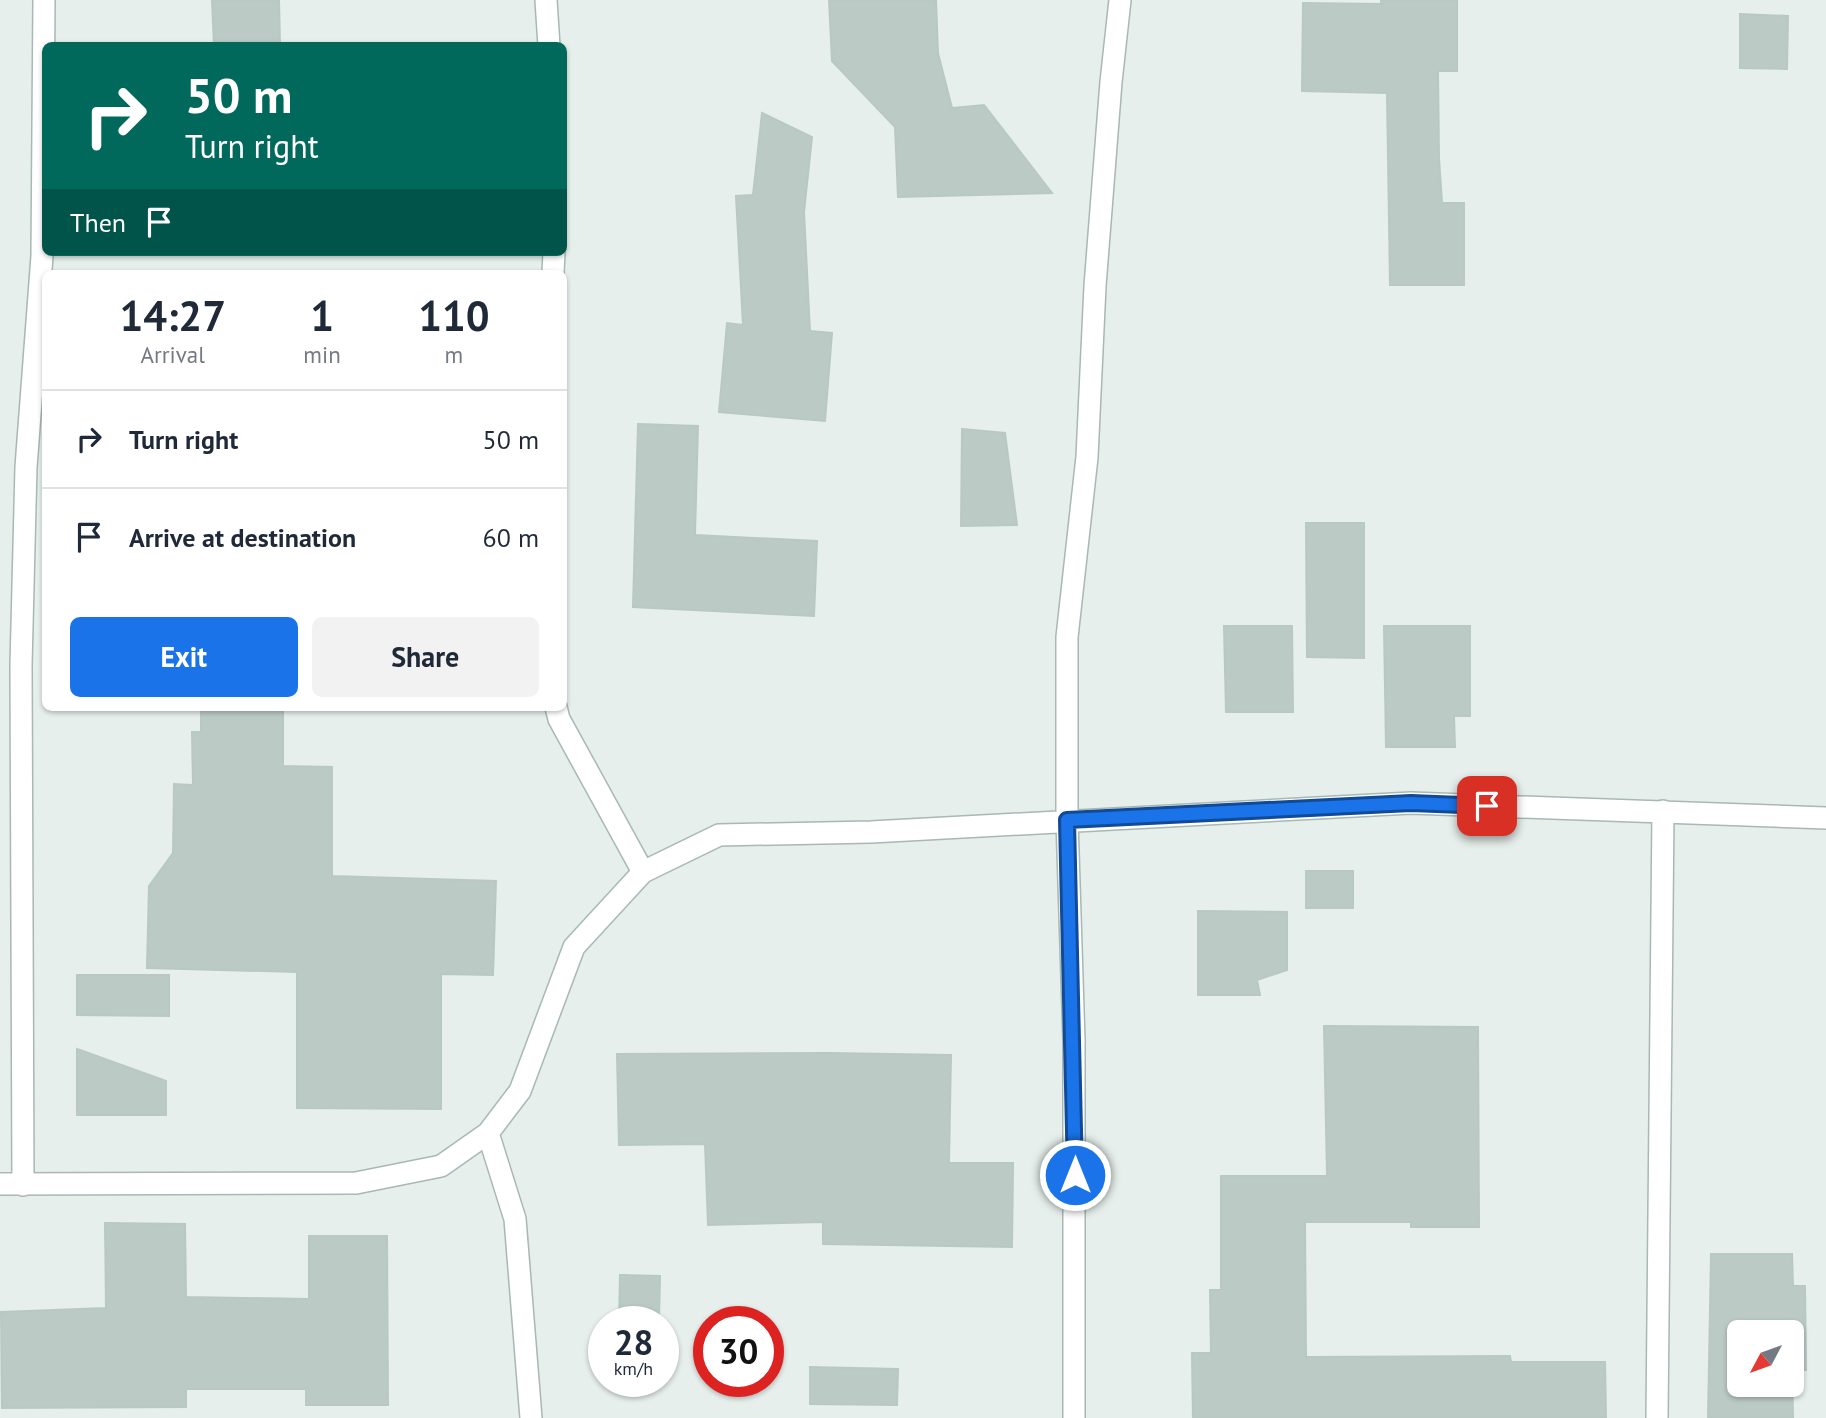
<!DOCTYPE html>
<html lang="en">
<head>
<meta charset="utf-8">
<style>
  :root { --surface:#fff; --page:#f2f2f3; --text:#1f2937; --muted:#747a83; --line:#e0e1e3; --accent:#1a73e8 }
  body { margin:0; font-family:"PT Sans",sans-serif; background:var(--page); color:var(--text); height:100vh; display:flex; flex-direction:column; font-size:26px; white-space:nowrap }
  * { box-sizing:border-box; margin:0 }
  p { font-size:23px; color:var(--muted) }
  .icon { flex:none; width:38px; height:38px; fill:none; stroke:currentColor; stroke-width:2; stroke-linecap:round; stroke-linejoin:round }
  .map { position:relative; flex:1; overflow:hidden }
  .details { position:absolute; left:42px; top:270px; width:525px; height:441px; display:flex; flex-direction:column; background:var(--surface); border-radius:10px; box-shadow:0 2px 5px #0004 }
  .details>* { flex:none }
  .hud { position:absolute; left:42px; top:42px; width:525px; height:214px; border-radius:10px; box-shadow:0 2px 5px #0004; background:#00695c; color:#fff; overflow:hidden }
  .needle { width:46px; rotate:229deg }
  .fabs { position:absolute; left:1727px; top:1320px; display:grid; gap:14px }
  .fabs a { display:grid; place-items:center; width:77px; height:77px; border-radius:10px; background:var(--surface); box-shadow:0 2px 5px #0004; font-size:35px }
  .speed { position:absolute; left:588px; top:1306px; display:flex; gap:14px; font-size:35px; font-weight:700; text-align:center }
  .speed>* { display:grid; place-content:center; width:91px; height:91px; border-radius:50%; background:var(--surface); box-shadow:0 2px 5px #0004; line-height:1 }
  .speed small { font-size:18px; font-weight:400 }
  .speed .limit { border:10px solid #d22; background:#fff; color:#111 }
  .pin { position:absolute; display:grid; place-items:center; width:60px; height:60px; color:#fff; margin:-30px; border-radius:14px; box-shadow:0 4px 10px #0006 }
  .me { position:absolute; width:77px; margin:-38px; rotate:0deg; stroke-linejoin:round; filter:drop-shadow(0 0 5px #0008) }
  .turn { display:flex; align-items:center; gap:24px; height:147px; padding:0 28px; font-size:32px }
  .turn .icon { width:91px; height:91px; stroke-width:2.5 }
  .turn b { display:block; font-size:49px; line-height:60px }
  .then { display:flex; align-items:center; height:66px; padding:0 28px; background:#0003; gap:14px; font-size:26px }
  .eta { display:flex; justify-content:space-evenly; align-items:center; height:119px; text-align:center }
  .eta b { font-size:42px; font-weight:700; line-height:49px }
  .button { display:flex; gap:14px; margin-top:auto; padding:14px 28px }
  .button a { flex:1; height:80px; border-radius:10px; background:var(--accent); color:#fff; font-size:28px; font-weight:700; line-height:80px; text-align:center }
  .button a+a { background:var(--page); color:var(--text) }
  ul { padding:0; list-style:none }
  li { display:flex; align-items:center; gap:21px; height:98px; padding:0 28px; border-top:2px solid var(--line) }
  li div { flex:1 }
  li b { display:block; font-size:26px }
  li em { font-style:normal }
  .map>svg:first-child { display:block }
  .building { fill:#bbcac4; stroke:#b8c9c2; stroke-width:2; fill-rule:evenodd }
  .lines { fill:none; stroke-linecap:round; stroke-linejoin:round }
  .street-casing { stroke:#a8b8b2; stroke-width:24 }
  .street { stroke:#fff; stroke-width:21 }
  .route-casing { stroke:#114b97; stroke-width:18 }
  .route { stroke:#1a73e8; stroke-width:12 }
</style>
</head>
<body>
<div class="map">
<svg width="1826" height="1418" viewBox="0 0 1826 1418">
  <rect width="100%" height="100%" fill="#e6efeb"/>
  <path class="building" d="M 212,0 L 279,0 L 280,46 L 214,46 Z
    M 829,0 L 936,0 L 938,53 L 952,108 L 984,105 L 1052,193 L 898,197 L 895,127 L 832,61 Z
    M 1381,0 L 1457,0 L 1457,71 L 1438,71 L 1439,158 L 1442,203 L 1464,203 L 1464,285 L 1390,285 L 1387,93 L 1302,91 L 1303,3 L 1381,4 Z
    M 1740,14 L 1788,16 L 1787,69 L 1740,68 Z
    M 762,113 L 812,137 L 804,212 L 810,331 L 832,333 L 825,421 L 719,412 L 727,323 L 743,325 L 736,196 L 753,195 Z
    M 638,424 L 698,426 L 695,535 L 817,541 L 814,616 L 633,607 Z
    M 962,429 L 1005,433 L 1017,525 L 961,526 Z
    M 1306,523 L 1364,523 L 1364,658 L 1307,657 Z
    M 1224,626 L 1292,626 L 1293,712 L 1226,712 Z
    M 1384,626 L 1470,626 L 1470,716 L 1454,716 L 1455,747 L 1386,747 Z
    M 201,707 L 283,707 L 283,766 L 332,767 L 332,876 L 496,881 L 493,975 L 441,974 L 441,1109 L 297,1108 L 297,972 L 147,968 L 149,886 L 173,853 L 174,784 L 193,785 L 192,732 L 201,732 Z
    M 1306,871 L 1353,871 L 1353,908 L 1306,908 Z
    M 1198,911 L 1287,912 L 1287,970 L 1257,980 L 1260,995 L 1198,995 Z
    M 77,975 L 169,975 L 169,1016 L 77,1015 Z
    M 1324,1026 L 1478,1027 L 1479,1227 L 1411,1227 L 1411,1222 L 1305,1222 L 1306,1357 L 1510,1356 L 1511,1362 L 1605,1362 L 1606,1418 L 1193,1418 L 1192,1353 L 1211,1353 L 1210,1290 L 1221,1290 L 1221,1176 L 1327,1176 Z
    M 77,1049 L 166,1081 L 166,1115 L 77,1115 Z
    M 829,1053 L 951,1055 L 949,1163 L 1013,1163 L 1012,1247 L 823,1244 L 823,1222 L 708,1225 L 705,1144 L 619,1145 L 617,1054 Z
    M 105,1223 L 185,1224 L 186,1297 L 309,1299 L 309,1236 L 387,1236 L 388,1405 L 306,1405 L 306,1389 L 186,1389 L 186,1407 L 2,1408 L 1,1312 L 106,1308 Z
    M 1711,1254 L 1792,1254 L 1793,1286 L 1805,1286 L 1806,1370 L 1792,1370 L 1793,1418 L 1708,1418 ZM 1740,1332 L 1792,1332 L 1792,1384 L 1740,1384 Z
    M 620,1275 L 660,1276 L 659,1321 L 619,1321 Z
    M 810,1367 L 898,1369 L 897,1405 L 810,1404 Z"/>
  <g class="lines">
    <defs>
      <path id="street" d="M 546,0 L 549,46
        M 553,273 L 554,252
        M 556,707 L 559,719 L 643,872
        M 488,1133 L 515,1219 L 531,1418
        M 0,1184 L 356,1183 L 441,1166 L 488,1133 L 520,1091 L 574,947 L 643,872 L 719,835 L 871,832 L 1411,803 L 1826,818
        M 23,1185 L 21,665 L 26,467 L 42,256 L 44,0
        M 1074,1418 L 1074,1041 L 1067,820 L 1067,637 L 1087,457 L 1095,286 L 1111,82 L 1120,0
        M 1657,1418 L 1663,811"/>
    </defs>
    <use href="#street" class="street-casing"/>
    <use href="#street" class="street"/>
  </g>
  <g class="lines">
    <defs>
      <path id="route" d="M 1075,1175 L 1067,820 L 1411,803 L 1487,806"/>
    </defs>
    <use href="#route" class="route-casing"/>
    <use href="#route" class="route"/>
  </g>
</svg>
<div class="fabs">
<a><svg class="needle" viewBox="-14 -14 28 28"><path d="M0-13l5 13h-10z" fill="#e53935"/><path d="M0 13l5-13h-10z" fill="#747a83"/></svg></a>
</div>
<div class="speed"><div>28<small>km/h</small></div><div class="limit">30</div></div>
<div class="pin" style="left:1487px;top:806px;background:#d93025"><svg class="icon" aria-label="arrive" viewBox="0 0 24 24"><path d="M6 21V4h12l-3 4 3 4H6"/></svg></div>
<svg class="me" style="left:1075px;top:1175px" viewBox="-20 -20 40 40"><circle r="17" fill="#1a73e8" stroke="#fff" stroke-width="3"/><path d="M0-11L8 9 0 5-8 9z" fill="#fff"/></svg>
<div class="hud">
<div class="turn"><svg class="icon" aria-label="right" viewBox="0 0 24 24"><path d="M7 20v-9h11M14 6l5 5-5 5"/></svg><div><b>50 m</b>Turn right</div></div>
<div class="then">Then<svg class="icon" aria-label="arrive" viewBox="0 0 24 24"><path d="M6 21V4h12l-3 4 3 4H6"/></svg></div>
</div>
<section class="details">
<div class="eta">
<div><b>14:27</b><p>Arrival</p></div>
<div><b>1</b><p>min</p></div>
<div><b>110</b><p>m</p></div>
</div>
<ul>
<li><svg class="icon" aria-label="right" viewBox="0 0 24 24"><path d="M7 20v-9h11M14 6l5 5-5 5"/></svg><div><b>Turn right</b></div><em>50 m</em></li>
<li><svg class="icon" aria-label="arrive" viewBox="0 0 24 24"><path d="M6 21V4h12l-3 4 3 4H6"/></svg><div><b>Arrive at destination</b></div><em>60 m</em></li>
</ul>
<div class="button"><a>Exit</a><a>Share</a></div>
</section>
</div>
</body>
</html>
